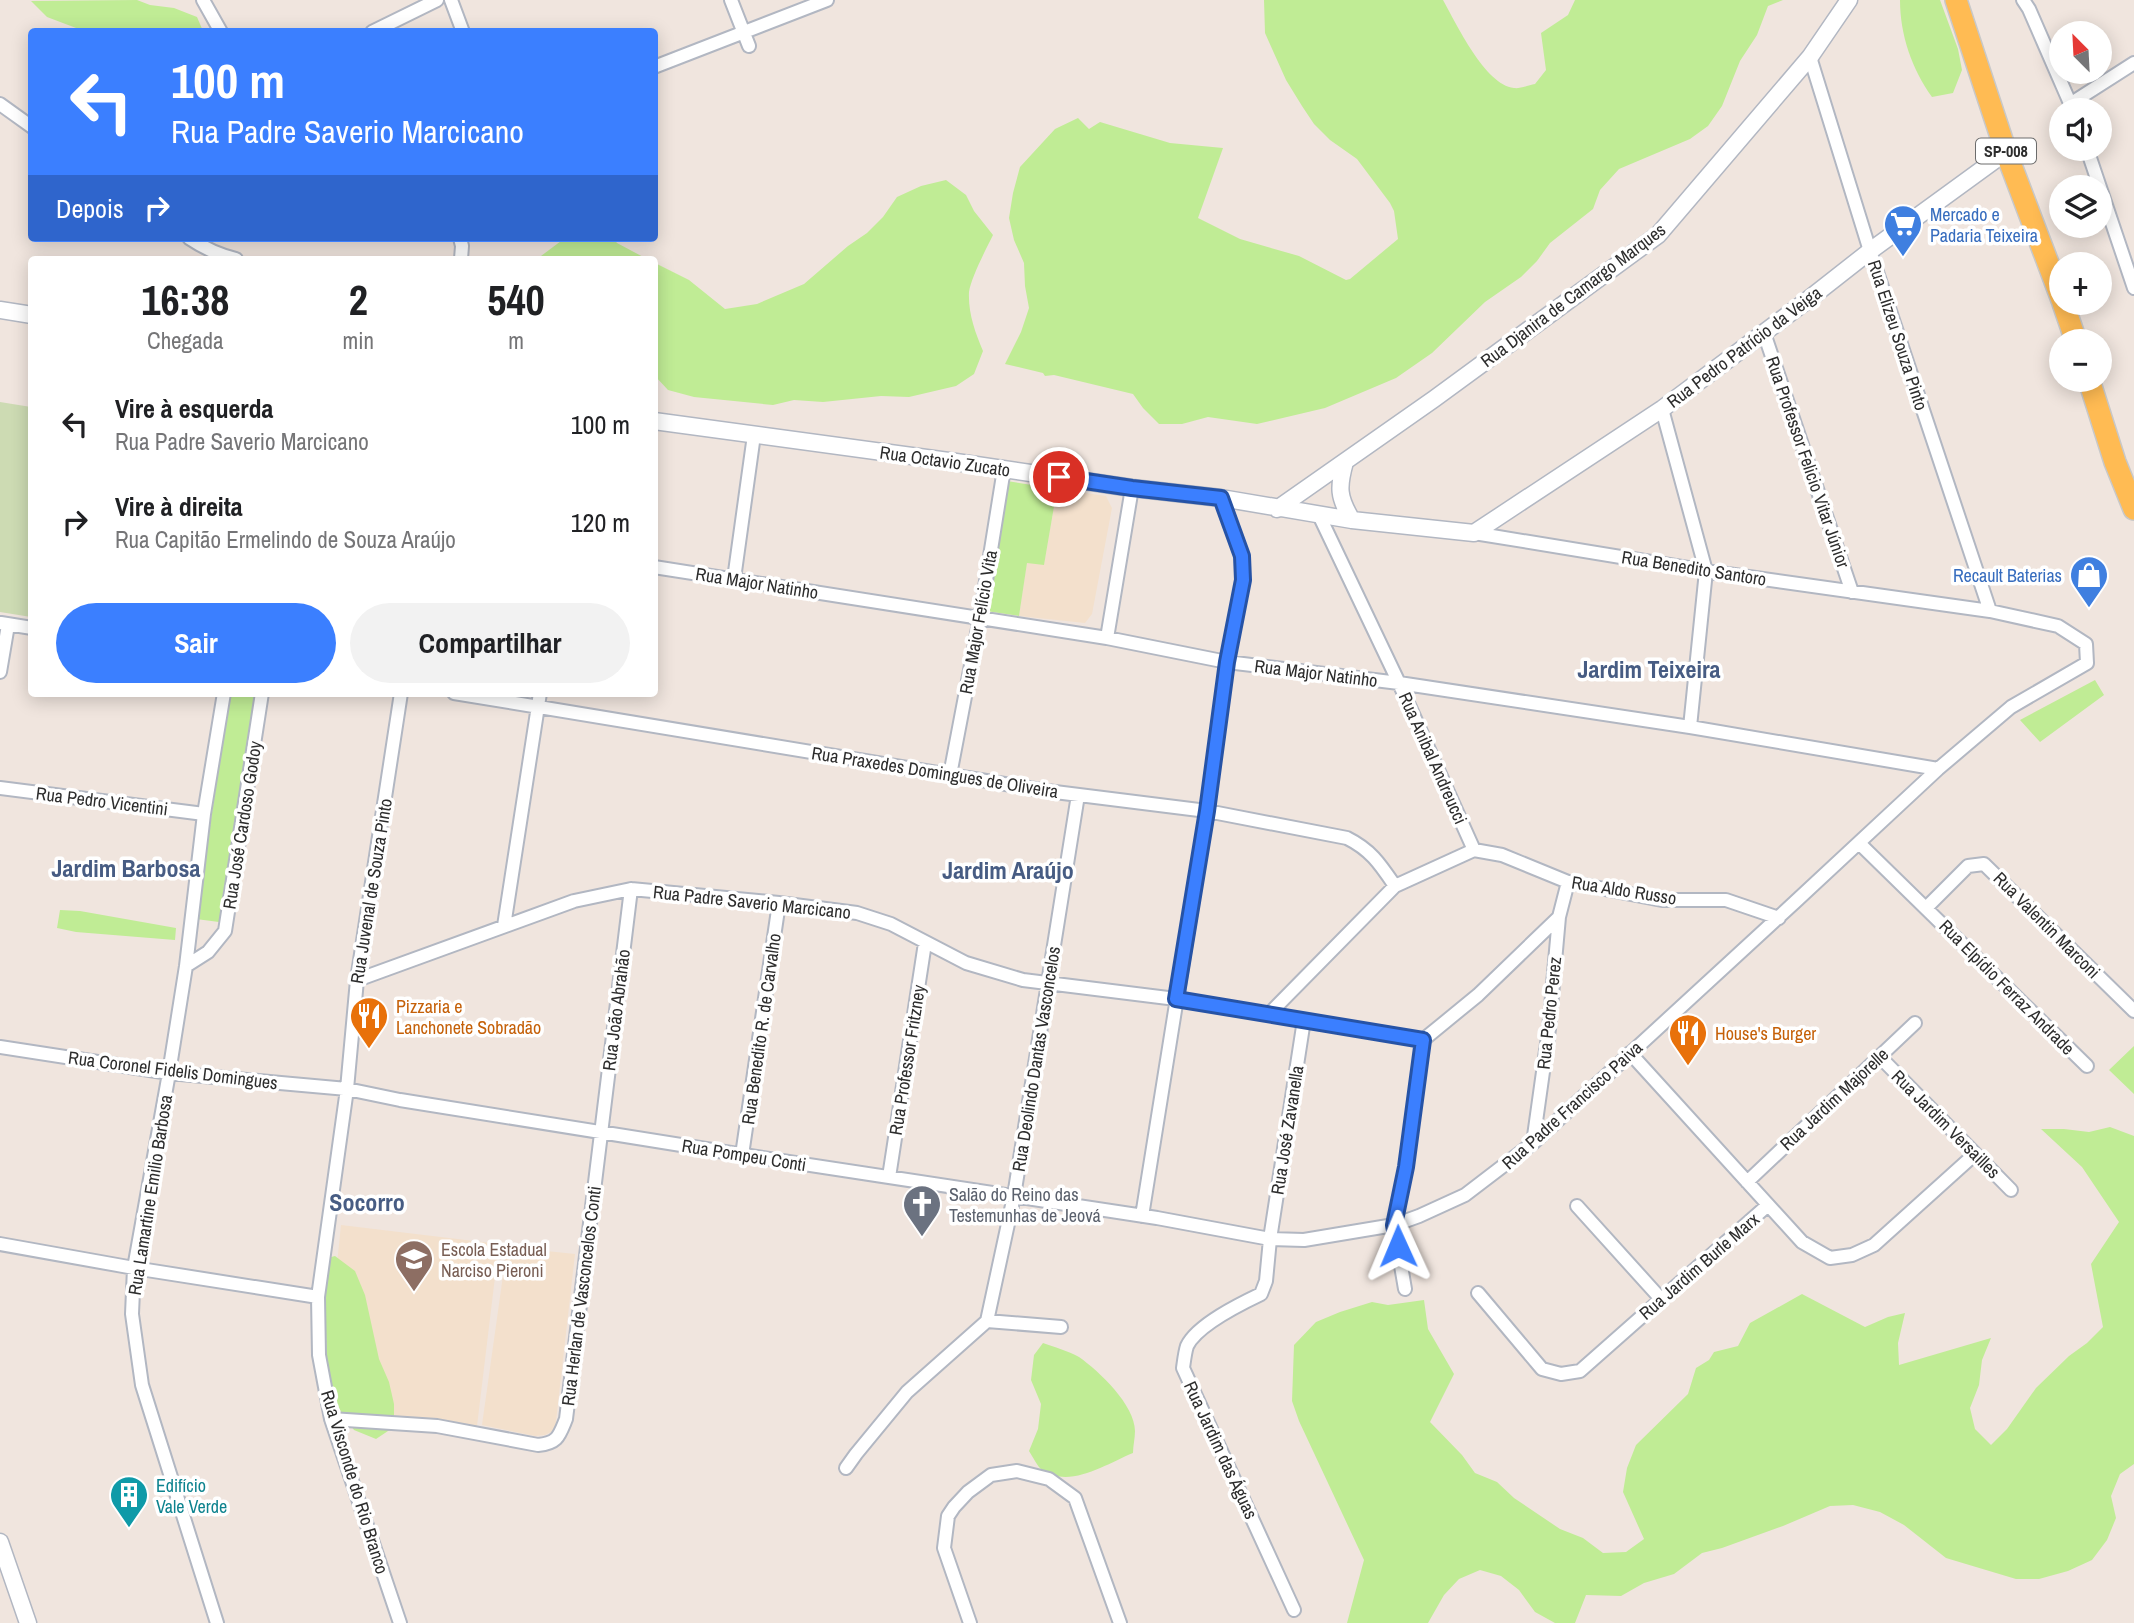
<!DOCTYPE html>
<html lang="pt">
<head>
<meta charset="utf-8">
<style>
  :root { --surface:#fff; --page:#f2f2f2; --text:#202124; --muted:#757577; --accent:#3b7fff }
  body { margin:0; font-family:"Archivo Narrow",sans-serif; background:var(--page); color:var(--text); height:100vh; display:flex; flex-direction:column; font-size:26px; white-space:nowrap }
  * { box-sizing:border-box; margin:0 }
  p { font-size:23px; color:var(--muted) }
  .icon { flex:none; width:38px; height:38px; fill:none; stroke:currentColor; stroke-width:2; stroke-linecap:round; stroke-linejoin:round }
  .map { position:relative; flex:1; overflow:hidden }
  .details { position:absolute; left:28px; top:256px; width:630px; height:441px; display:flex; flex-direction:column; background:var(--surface); border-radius:7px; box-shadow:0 4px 18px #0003 }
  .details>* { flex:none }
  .banner { position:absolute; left:28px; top:28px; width:630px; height:214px; border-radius:7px; box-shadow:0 4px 18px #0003; background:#3b7fff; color:#fff; overflow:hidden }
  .needle { width:46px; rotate:336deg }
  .tools { position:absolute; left:2049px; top:21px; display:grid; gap:14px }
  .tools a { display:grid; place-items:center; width:63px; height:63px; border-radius:50%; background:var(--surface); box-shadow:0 4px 18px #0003; font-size:35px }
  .pin { position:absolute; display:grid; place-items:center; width:60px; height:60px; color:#fff; margin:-30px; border:4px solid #fff; border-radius:50%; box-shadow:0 2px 7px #0007 }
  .me { position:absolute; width:77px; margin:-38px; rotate:359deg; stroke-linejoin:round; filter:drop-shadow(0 0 5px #0008) }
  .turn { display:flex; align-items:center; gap:24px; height:147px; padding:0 28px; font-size:32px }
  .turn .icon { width:91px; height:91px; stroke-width:2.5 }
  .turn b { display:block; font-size:49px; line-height:60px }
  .then { display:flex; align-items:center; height:66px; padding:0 28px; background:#0003; gap:14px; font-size:26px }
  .eta { display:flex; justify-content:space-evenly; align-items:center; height:119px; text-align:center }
  .eta b { font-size:42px; font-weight:700; line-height:49px }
  .primary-button { display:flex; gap:14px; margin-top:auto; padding:14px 28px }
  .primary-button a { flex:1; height:80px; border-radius:42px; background:var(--accent); color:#fff; font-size:28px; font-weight:700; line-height:80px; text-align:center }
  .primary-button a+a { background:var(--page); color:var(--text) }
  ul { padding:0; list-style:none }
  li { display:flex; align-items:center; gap:21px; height:98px; padding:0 28px }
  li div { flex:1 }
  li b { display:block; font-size:26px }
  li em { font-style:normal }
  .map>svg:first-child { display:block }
  .education { fill:#f3e0cc }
  .green { fill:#c0ec95 }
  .cemetery { fill:#cddbb3 }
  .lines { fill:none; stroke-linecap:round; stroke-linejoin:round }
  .minor-casing { stroke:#b2b7c2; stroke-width:16 }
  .tertiary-casing { stroke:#b2b7c2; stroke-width:19 }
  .primary-casing { stroke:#c8c8c8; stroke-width:24 }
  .minor { stroke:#fff; stroke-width:12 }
  .tertiary { stroke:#fff; stroke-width:16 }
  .primary { stroke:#ffbb53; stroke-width:21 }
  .route-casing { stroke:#2653a6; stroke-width:18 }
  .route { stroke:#3b7fff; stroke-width:12 }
  .labels { text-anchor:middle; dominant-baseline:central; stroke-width:7; stroke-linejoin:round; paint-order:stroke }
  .shield { fill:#fff; stroke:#6c6c6c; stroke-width:2 }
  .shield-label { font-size:16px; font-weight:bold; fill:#2d2d2d }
  .shop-label { font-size:18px; fill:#366cbe; stroke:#fff; text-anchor:start }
  .street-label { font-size:18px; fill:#2d2d2d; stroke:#fff }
  .food-label { font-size:18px; fill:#c56008; stroke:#fff; text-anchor:start }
  .worship-label { font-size:18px; fill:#5b616d; stroke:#fff; text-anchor:start }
  .education-label { font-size:18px; fill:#785e54; stroke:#fff; text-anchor:start }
  .culture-label { font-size:18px; fill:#0d838f; stroke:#fff; text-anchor:start }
  .district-label { font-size:24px; font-weight:bold; fill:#475c83; stroke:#fff }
</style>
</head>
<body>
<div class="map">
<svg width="2134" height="1623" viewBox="0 0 2134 1623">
  <rect width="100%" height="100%" fill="#f0e5de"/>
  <path class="education" d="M 1057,489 L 1106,496 L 1112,508 L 1092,614 L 1085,623 L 1019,616 L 1027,562 L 1044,564 Z
    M 341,1225 L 499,1244 L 477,1426 L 348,1410 L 329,1342 Z
    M 507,1247 L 575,1254 L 555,1430 L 545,1435 L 535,1436 L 482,1425 Z"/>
  <path class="green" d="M 137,0 L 150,5 L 174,8 L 197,17 L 203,31 L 84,31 L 47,17 L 31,1 Z
    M 1264,0 L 1443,0 C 1456,23 1485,85 1514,88 C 1520,89 1529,85 1535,84 L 1546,70 L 1541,33 L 1568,15 L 1575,0 L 1783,0 L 1768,6 L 1757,35 L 1740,61 L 1722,106 L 1708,126 L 1690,139 L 1619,169 L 1600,190 L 1593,209 L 1550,243 L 1537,261 L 1521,277 L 1485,302 L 1432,353 L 1396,378 L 1325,408 L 1257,424 L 1208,417 L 1182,424 L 1159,424 L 1143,408 L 1133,394 L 1054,375 L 1045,376 L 1043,373 L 1005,364 L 1021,332 L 1029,308 L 1025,286 L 1024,263 L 1014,240 L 1009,218 L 1013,193 L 1020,167 L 1055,129 L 1078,118 L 1089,129 L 1100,122 L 1170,143 L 1223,148 L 1198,218 L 1240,239 L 1299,256 L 1346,280 L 1350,279 L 1398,239 L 1394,211 L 1390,203 L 1357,159 L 1330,140 L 1314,124 L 1302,106 L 1286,80 L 1265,33 Z
    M 1900,0 L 1940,0 L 1958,49 L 1962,70 L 1953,93 L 1932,97 C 1912,69 1900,35 1900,0 Z
    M 946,180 L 966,195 L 974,211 L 993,235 C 986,249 971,278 969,292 C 968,313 975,332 983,351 L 974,374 L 956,386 L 909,397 L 881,396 L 823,402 L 794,400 L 773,405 L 694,397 L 668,390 L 655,376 L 655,263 L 689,280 L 725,309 L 757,304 L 804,284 L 848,246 L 867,233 L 883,217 L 897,197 L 921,186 Z
    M 565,238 L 613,238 L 617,243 L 647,259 L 537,259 Z
    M 1007,481 L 1057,489 L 1044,565 L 1027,563 L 1019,616 L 986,611 Z
    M 2095,680 L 2104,695 L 2040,742 L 2020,720 Z
    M 230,693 L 257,693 L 219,922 L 196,919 Z
    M 60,910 L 80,911 L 176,928 L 175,940 L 76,932 L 57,928 Z
    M 2134,1046 L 2134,1094 L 2109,1070 Z
    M 2110,1127 L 2134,1136 L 2134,1464 L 2120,1474 L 2111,1496 L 2116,1518 L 2107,1540 L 2092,1560 L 2068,1571 L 2039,1579 L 2016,1579 L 1946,1558 L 1904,1525 L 1880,1512 L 1853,1505 L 1830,1506 L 1783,1526 L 1722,1548 L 1702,1553 L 1674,1574 L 1644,1583 L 1621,1596 L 1586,1595 L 1575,1623 L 1555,1623 L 1535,1612 L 1519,1590 L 1501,1576 L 1480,1570 L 1459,1579 L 1444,1595 L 1428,1623 L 1347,1623 L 1364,1560 L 1299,1421 L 1292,1401 L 1294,1345 L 1316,1322 L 1340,1312 L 1372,1302 L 1388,1305 L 1424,1300 L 1428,1329 L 1454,1374 L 1430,1422 L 1462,1455 L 1475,1473 L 1497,1482 L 1514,1498 L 1560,1529 L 1583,1538 L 1603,1553 L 1626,1552 L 1644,1539 L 1623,1492 L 1627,1468 L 1636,1445 L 1688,1394 L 1696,1368 L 1709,1360 L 1714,1352 L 1738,1346 L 1750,1323 L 1802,1294 L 1865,1327 L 1888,1317 L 1905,1313 L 1898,1343 L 1899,1365 L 1991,1338 L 1982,1360 L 1979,1385 L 1970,1408 L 1975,1429 L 1991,1445 L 2007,1429 L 2036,1388 L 2069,1356 L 2087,1343 L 2103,1327 L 2091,1264 L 2119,1222 L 2082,1167 L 2041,1129 L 2064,1129 L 2089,1132 Z
    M 335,1256 L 355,1271 L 365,1295 L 379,1359 L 389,1382 L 394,1404 L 394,1427 L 376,1439 L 354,1430 L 341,1412 L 331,1389 L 327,1367 L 325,1298 L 320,1277 L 320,1260 Z
    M 1043,1343 C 1054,1347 1068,1351 1079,1357 C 1099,1371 1135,1405 1135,1431 C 1135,1438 1133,1446 1133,1453 C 1106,1464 1070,1489 1042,1470 C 1037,1466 1033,1457 1029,1451 L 1038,1429 L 1041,1404 L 1031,1380 L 1034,1355 Z"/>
  <path class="cemetery" d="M 0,402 L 31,407 L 31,617 L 0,612 Z"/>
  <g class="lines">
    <defs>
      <path id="minor" d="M 203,0 L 221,32
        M 451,0 L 463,32
        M 731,0 L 749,46
        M 2023,0 L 2029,9 L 2073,110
        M 372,32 L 437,0
        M 1810,57 L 1870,251 L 1990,611
        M 654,67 L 827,0
        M 0,104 L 32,127
        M 2070,104 L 2134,63
        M 2087,149 L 2134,288
        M 189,238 C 204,248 218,255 236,259
        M 460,238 L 462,246 L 461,259
        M 1764,333 L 1852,592
        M 1662,409 L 1706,571 L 1690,727
        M 1319,515 L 1399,683 L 1474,850
        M 654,567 L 1107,638 L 1227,662 L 1399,683 L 1690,727 L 1938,769
        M 734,579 L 754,435
        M 1,623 L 32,628
        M 1107,638 L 1132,488
        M 0,672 L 8,625
        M 454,693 L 1047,791 L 1207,811 L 1347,838 C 1371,850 1380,864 1395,886
        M 950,775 L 980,618 L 1004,469
        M 0,788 L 204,814
        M 1859,843 L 2087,1066
        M 1926,908 L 1968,866 L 1984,864 L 2134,1011
        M 504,926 L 540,693
        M 186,966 L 208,952 L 225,931 L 262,693
        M 357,980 L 574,901 L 631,889 L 779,903 L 857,913 L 891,924 L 966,963 L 1023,980 L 1176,999 L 1423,1040 L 1478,995 L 1559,917
        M 1269,1014 L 1395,886 L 1474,850 L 1502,855 L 1568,882 L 1662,900 L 1726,900 L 1779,918
        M 0,1047 L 169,1073 L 347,1089 L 400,1100 L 731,1153 L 1157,1218 L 1270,1239 L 1304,1240 L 1394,1225 L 1419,1216 L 1465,1195 L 1533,1143 L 1795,902 L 1938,769 L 2011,707 L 2087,663 L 2086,644 L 2058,626 L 1990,611 L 1706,571 L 1474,533
        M 1630,1053 L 1802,1242 L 1830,1258 L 1852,1255 L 1874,1245 L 1975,1154
        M 1880,1057 L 2011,1190
        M 1533,1143 L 1549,1029 L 1559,917 L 1568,882
        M 742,1155 L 779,903
        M 889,1177 L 925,943
        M 1747,1182 L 1915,1023
        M 1577,1206 L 1661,1299
        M 1142,1216 L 1207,811 L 1227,662 L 1243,580 L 1242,556 L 1221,498
        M 0,1244 L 134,1268 L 318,1297
        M 1405,1289 L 1394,1225 L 1406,1167 L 1423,1040
        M 1478,1293 L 1542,1369 L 1561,1374 L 1580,1371 L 1768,1205
        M 987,1321 L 1014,1196 L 1078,795
        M 331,1419 L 437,1426 L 538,1445 C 558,1443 559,1436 566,1419 L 631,889
        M 846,1468 L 856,1454 L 907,1392 L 987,1321 L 1061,1327
        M 1294,1610 L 1183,1368 C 1184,1361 1185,1352 1187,1346 C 1197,1325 1240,1304 1261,1294 L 1266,1281 L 1270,1239 L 1304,1020
        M 217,1623 L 142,1385 L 132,1314 L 134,1268 L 169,1073 L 186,966 L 204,814 L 224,693
        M 400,1623 L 331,1419 L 319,1355 L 318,1297 L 347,1089 L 357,980 L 401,693
        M 970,1623 L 944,1548 L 948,1516 L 954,1507 L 968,1492 L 991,1475 L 1017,1471 L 1049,1479 L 1075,1498 L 1120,1623"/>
      <path id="tertiary" d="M 0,310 L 32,315
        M 654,421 L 956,462 L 1132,488 L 1221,498 L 1352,520 L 1474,533 L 1662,409 L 1805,302 L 1870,251 L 2006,152
        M 1345,462 C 1338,487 1338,497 1352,520
        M 1277,509 L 1434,399 L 1658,235 L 1810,57 L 1849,0
        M 0,1542 L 28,1623"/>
      <path id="primary" d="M 1956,0 L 2006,152 L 2062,300
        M 2063,303 L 2076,341
        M 2089,380 L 2115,462 L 2134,509"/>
    </defs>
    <use href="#minor" class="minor-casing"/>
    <use href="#tertiary" class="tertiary-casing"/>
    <use href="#primary" class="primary-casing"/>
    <use href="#minor" class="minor"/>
    <use href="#tertiary" class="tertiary"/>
    <use href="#primary" class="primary"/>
  </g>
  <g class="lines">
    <defs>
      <path id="route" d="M 1059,477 L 1132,488 L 1221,498 L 1242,556 L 1243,580 L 1227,662 L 1207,811 L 1176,999 L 1423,1040 L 1406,1167 L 1394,1225 L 1398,1246"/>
    </defs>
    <use href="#route" class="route-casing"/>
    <use href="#route" class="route"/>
  </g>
  <defs>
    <symbol id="supermarket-pin" viewBox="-11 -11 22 30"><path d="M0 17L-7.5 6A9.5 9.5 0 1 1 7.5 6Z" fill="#3f7fe0" stroke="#fff"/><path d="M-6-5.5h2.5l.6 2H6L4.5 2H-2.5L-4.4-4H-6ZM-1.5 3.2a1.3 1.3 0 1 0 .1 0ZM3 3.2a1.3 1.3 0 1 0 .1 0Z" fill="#fff"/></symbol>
    <symbol id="shop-pin" viewBox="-11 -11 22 30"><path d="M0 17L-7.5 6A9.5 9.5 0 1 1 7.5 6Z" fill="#3f7fe0" stroke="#fff"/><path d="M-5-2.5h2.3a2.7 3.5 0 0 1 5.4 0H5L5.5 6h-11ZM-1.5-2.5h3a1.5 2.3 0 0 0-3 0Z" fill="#fff"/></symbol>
    <symbol id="restaurant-pin" viewBox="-11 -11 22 30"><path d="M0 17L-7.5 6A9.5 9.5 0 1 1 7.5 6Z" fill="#e8710a" stroke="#fff"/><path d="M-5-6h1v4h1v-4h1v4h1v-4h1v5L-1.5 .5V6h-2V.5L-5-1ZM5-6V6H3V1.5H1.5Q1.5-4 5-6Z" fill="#fff"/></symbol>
    <symbol id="church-pin" viewBox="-11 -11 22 30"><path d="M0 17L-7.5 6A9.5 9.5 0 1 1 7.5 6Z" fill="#6b7280" stroke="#fff"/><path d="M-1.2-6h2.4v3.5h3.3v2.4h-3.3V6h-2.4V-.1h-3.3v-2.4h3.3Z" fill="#fff"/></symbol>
    <symbol id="school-pin" viewBox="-11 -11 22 30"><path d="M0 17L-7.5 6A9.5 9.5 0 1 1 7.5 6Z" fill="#8d6e63" stroke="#fff"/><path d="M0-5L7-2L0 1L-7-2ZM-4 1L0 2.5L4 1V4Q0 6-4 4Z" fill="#fff"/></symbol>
    <symbol id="building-pin" viewBox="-11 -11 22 30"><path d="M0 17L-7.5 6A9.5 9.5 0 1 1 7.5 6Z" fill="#0f9aa8" stroke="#fff"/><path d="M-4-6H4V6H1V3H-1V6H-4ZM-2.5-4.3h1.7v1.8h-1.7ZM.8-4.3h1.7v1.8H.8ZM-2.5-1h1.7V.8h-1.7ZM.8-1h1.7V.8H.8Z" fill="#fff"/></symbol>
  </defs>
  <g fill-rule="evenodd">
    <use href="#supermarket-pin" x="1881" y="202" width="44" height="60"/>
    <use href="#shop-pin" x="2067" y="553" width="44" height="60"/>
    <use href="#restaurant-pin" x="347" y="994" width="44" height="60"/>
    <use href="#restaurant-pin" x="1666" y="1011" width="44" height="60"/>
    <use href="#church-pin" x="900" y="1182" width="44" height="60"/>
    <use href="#school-pin" x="392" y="1237" width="44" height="60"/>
    <use href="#building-pin" x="107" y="1473" width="44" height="60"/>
  </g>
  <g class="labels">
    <rect class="shield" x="1976" y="138.5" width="60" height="25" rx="5"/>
    <g class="shield-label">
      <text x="2006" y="151">SP-008</text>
    </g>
    <g class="shop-label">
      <text x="1930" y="214">Mercado e<tspan x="1930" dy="21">Padaria Teixeira</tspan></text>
      <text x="2062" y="575" text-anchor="end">Recault Baterias</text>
    </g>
    <g class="street-label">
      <text transform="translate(1573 295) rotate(-37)">Rua Djanira de Camargo Marques</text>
      <text transform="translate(1898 335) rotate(72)">Rua Elizeu Souza Pinto</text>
      <text transform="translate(1744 347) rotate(-37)">Rua Pedro Patrício da Veiga</text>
      <text transform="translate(945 461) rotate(8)">Rua Octavio Zucato</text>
      <text transform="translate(1808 462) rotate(71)">Rua Professor Felicio Vitar Júnior</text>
      <text transform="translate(1694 568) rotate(9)">Rua Benedito Santoro</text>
      <text transform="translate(757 583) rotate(9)">Rua Major Natinho</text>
      <text transform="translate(978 622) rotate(-80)">Rua Major Felício Vita</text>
      <text transform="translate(1316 673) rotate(7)">Rua Major Natinho</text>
      <text transform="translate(1433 758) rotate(66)">Rua Anibal Andreucci</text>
      <text transform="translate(935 772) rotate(9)">Rua Praxedes Domingues de Oliveira</text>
      <text transform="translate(102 801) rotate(7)">Rua Pedro Vicentini</text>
      <text transform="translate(242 825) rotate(-81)">Rua José Cardoso Godoy</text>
      <text transform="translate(1624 890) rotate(9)">Rua Aldo Russo</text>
      <text transform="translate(371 891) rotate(-81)">Rua Juvenal de Souza Pinto</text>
      <text transform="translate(752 902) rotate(6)">Rua Padre Saverio Marcicano</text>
      <text transform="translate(2047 925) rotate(45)">Rua Valentin Marconi</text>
      <text transform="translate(2007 987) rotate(45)">Rua Elpídio Ferraz Andrade</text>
      <text transform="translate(616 1010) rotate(-83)">Rua João Abrahão</text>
      <text transform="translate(1549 1013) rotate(-84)">Rua Pedro Perez</text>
      <text transform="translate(761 1029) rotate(-82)">Rua Benedito R. de Carvalho</text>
      <text transform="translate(1036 1059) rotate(-81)">Rua Deolindo Dantas Vasconcelos</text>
      <text transform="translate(907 1060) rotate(-81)">Rua Professor Fritzney</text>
      <text transform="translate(173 1070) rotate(7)">Rua Coronel Fidelis Domingues</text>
      <text transform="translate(1834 1099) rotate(-43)">Rua Jardim Majorelle</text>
      <text transform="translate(1572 1105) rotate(-42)">Rua Padre Francisco Paiva</text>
      <text transform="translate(1946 1124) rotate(45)">Rua Jardim Versailles</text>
      <text transform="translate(1287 1130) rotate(-81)">Rua José Zavanella</text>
      <text transform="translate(744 1155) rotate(9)">Rua Pompeu Conti</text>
      <text transform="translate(150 1195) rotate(-81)">Rua Lamartine Emilio Barbosa</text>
      <text transform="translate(1699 1266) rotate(-41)">Rua Jardim Burle Marx</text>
      <text transform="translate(581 1296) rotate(-83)">Rua Herlan de Vasconcelos Conti</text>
      <text transform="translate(1221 1450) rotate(65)">Rua Jardim das Águas</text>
      <text transform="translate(355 1482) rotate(73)">Rua Visconde do Rio Branco</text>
    </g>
    <g class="food-label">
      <text x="396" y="1006">Pizzaria e<tspan x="396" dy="21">Lanchonete Sobradão</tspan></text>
      <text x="1715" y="1033">House's Burger</text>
    </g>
    <g class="worship-label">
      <text x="949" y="1194">Salão do Reino das<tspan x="949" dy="21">Testemunhas de Jeová</tspan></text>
    </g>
    <g class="education-label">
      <text x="441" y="1249">Escola Estadual<tspan x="441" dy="21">Narciso Pieroni</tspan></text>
    </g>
    <g class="culture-label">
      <text x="156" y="1485">Edifício<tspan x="156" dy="21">Vale Verde</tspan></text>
    </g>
    <g class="district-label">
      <text x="1649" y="669">Jardim Teixeira</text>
      <text x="126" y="868">Jardim Barbosa</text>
      <text x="1008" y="870">Jardim Araújo</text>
      <text x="367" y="1202">Socorro</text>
    </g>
  </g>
</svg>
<div class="tools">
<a><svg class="needle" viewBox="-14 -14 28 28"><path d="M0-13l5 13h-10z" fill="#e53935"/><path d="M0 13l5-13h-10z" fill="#757577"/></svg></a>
<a><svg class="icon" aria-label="sound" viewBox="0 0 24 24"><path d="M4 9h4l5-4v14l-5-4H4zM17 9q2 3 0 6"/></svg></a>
<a><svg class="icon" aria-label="layers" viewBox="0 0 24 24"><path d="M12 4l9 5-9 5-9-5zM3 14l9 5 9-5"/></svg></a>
<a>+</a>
<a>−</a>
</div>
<div class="pin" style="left:1059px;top:477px;background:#d93025"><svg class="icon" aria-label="arrive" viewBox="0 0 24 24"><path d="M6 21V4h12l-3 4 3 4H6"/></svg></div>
<svg class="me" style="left:1398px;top:1246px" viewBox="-20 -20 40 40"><path d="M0-17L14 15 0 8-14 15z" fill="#3b7fff" stroke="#fff" stroke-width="4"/></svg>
<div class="banner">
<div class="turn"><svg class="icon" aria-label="left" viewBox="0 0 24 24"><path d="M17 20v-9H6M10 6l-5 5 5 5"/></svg><div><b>100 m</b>Rua Padre Saverio Marcicano</div></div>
<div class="then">Depois<svg class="icon" aria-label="right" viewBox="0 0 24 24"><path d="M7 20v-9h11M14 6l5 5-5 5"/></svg></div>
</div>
<section class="details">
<div class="eta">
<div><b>16:38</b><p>Chegada</p></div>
<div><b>2</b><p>min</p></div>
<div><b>540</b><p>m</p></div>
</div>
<ul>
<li><svg class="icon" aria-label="left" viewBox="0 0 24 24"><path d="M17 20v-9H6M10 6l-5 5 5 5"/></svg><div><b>Vire à esquerda</b><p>Rua Padre Saverio Marcicano</p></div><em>100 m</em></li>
<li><svg class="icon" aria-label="right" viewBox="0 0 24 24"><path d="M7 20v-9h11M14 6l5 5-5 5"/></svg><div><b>Vire à direita</b><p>Rua Capitão Ermelindo de Souza Araújo</p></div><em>120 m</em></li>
</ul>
<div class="primary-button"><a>Sair</a><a>Compartilhar</a></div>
</section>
</div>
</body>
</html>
